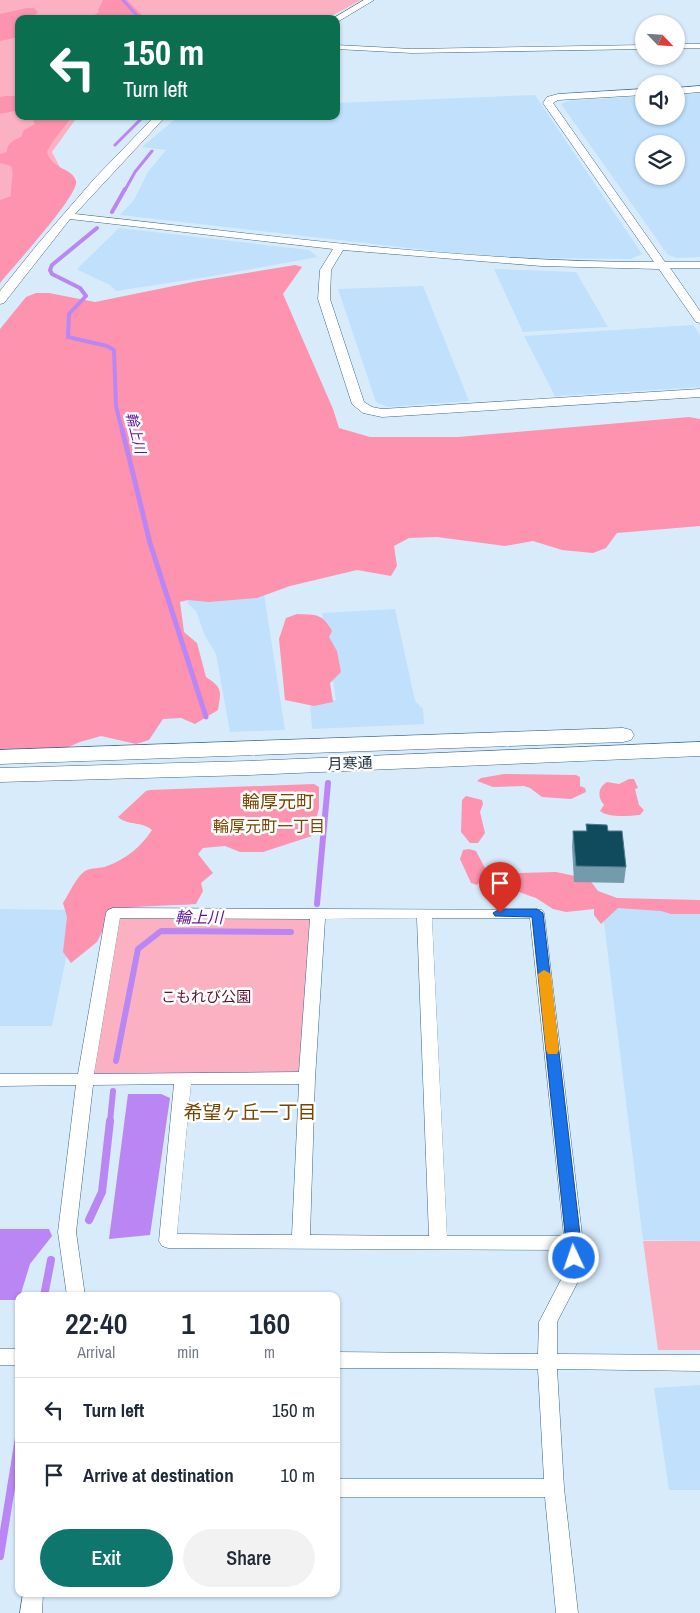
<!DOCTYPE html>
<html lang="en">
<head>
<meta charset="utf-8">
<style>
  :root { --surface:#fff; --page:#f2f2f3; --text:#1f2937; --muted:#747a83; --line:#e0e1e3; --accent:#0f766e }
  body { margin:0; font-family:"Archivo Narrow","Noto Sans JP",sans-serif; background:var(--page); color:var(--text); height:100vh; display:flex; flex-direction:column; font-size:19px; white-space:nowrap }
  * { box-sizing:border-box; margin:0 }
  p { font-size:16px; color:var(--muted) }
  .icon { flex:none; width:28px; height:28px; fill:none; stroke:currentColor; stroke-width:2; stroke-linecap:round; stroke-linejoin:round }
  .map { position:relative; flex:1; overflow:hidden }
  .details { position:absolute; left:15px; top:1292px; width:325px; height:305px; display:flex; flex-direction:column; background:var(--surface); border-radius:10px; box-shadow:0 1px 4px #0004 }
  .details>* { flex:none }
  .hud { position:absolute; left:15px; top:15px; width:325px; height:105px; border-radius:10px; box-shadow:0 1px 4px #0004; background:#0b6e4f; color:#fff; overflow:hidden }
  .needle { width:32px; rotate:115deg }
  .fabs { position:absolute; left:635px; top:15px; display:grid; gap:10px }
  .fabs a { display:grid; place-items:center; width:50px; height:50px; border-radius:50%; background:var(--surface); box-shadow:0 1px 4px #0004; font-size:25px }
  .pin { position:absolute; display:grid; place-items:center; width:42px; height:42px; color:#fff; margin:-51px -21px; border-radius:50% 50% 50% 0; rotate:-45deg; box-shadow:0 0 5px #0007 }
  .pin .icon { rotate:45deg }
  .me { position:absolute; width:55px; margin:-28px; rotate:357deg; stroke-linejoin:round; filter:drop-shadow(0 0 4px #0008) }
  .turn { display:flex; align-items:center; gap:18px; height:105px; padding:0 25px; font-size:22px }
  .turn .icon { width:65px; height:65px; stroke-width:2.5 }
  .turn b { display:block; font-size:35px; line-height:42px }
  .eta { display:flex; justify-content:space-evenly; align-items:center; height:85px; text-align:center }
  .eta b { font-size:30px; font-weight:600; line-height:35px }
  .primary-button { display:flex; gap:10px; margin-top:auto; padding:10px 25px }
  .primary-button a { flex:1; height:58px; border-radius:30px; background:var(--accent); color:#fff; font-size:20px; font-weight:600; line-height:58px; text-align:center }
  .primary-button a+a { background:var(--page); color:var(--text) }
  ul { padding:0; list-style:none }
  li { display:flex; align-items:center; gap:15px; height:65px; padding:0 25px; border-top:1px solid var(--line) }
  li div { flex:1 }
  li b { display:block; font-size:19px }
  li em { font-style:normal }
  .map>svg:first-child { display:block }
  .built { fill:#c0e0fc; fill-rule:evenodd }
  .green { fill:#fcb1c2 }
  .forest { fill:#fd93ae }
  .water { fill:#ba86f4 }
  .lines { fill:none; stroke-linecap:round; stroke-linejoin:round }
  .stream-far4 { stroke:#ba86f4; stroke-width:3 }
  .stream-far3 { stroke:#ba86f4; stroke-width:4 }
  .stream-far2 { stroke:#ba86f4; stroke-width:5 }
  .stream-far1 { stroke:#ba86f4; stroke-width:6 }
  .stream { stroke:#ba86f4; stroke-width:8 }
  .minor-casing { stroke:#3b678a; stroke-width:1 }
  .tertiary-casing { stroke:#3b678a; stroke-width:1 }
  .trunk-casing { stroke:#3b678a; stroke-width:1 }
  .minor { fill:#fff; fill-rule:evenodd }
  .tertiary { fill:#fff; fill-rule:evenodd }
  .trunk { fill:#fff; fill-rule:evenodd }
  .wall { fill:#749bac }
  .building { fill:#104b5d; stroke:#4c7b8c }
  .route { fill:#1a73e8; stroke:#114b97 }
  .slow { fill:#f59e0b }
  .labels { text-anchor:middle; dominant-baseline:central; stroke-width:5; stroke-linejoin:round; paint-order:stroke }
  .far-water-label { font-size:14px; font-style:italic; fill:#5e0f96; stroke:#fff }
  .street-label { font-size:15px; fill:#203342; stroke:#fff }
  .park-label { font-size:15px; fill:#600f2d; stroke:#fff }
  .neighbourhood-label { font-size:16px; fill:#784500; stroke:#fff }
  .water-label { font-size:16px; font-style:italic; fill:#5e0f96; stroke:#fff }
  .quarter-label { font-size:18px; fill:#784500; stroke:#fff }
  .near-neighbourhood-label { font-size:19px; fill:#784500; stroke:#fff }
</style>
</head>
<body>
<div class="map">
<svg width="700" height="1613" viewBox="0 0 700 1613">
  <rect width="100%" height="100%" fill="#d8ebfb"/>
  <path class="built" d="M 700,93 L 700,257 L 677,258 L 668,255 L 561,104 L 568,101 L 644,96 L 644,116 L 676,116 L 676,95 ZM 644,144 L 676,144 L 676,176 L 644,176 Z
    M 535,95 L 642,254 L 631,259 L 529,258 L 452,253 L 120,215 L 134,200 L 148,172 L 166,150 L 142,147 L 179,116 L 336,116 L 336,103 Z
    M 119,228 L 309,250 L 318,257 L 207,277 L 116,291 L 110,285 L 78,270 L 78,268 Z
    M 494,269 L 576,272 L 608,327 L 523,332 Z
    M 423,286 L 469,401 L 388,407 L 376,402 L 338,289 Z
    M 693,325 L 700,335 L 700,387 L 555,396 L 524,336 Z
    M 264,594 L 285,730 L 230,732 L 216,654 L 205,636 L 196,611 L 188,604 L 187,597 Z
    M 395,609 L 415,701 L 423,709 L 424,724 L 312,729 L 310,702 L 336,700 L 322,613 Z
    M 602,906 L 700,906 L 700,1241 L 643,1240 Z
    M 0,909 L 76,910 L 52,1026 L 0,1026 Z
    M 700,1385 L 700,1490 L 669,1490 L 654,1388 Z"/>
  <path class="green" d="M 0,0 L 114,0 L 111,19 L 19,19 L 19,116 L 78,116 L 52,152 L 71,189 L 0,275 Z
    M 126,0 L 361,0 L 326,19 L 145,19 Z
    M 113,913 L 318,914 L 307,1078 L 85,1080 Z
    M 643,1241 L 700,1241 L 700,1350 L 658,1350 Z"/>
  <path class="forest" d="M 103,0 L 127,0 L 146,19 L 90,18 L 99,12 L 98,10 Z
    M 27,8 L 34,8 L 38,12 L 34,16 L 39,19 L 19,19 L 19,37 L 0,41 L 0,14 Z
    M 5,96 L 19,96 L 19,110 L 0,114 L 0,97 Z
    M 37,116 L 72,116 C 64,129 53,138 47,152 C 53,171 72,167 76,181 C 80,194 12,268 0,283 L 0,200 L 11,196 C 10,186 15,175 11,166 L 0,163 L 0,154 L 7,152 C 6,144 15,139 21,137 L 24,130 L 35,124 L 33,121 Z
    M 295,265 L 302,267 L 283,294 L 333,409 L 339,428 L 370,437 L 458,437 L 689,417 L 700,419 L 700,526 L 617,533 L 606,548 L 593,553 L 562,550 L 533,541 L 505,546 L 437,537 L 409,538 L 394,546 L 397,566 L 391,576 L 357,570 L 290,586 L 257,598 L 209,602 L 188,600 L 180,602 L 184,632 L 197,643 L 206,677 C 223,688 221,691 218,710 L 195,724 L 181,718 L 163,719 L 149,740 L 136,744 L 101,736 L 80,742 L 66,748 L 0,749 L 0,329 L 26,297 L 36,293 L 49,293 L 95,302 L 198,281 Z
    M 297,614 C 317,615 322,613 332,631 L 329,637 L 337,651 L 341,672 L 330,683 L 333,702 L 314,706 L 285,700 L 279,639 L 286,618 Z
    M 504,774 L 576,775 L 580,777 L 580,786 L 585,788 L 586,792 L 571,799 L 542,797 L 530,788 L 524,786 L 493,787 L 477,781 L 481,778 Z
    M 629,779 L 634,779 L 638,788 L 635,789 L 639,805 L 644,810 L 640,815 C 629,816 608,818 600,811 L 604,805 C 597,797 598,787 607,782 L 619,784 Z
    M 314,784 L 319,787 L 319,808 L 312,836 L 263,852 L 240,852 L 225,846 L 203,848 L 198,854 L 213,873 L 201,883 L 203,891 L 196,904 C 170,906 138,905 113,910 L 97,942 L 71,963 L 63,952 L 67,917 L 63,903 C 69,894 76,877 85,871 C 92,867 100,869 107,866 C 126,859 141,847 152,830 C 142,821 128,826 118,817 L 146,791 L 150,790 Z
    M 466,796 L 482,800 L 483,804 L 480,812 L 485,833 L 478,843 L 470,843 L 461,832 L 462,800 Z
    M 469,849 L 476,851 L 486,870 L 486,875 L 477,885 L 471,883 L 460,859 L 463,850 Z
    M 556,872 L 589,879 L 598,891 L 617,898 L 700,900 L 700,914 L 671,914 L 661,911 L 618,908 L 601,924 L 594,915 L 594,909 L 566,912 L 553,909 L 536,898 L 519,892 C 514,885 515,880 519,873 Z"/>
  <path class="water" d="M 128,1094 L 161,1094 L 170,1098 L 150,1235 L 109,1239 Z
    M 0,1229 L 49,1229 L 52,1236 L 30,1264 L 19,1300 L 0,1300 Z"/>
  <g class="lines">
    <path class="stream-far4" d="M 123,0 L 140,19
      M 115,145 L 144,116
      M 125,190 L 135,172 L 152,151"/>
    <path class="stream-far3" d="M 112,212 L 125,189
      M 97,228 L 52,265 L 50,270 L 52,274 L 80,288 L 86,296 L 69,314 L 68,337 L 107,346 L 114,350 L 116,406 L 122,430"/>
    <path class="stream-far2" d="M 122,429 L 150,543 L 206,717"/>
    <path class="stream-far1" d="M 317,904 L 328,783
      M 116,1061 L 138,949 L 161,931 L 291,932
      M 110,1122 L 113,1091"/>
    <path class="stream" d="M 89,1220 L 102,1192 L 110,1121
      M 44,1296 L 51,1260
      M 0,1556 L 19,1438"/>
    <defs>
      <path id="minor" d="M 676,44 L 700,44 L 700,48 L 676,48 Z
        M 336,45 L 412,49 L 644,45 L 644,49 L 412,53 L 336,49 Z
        M 113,908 L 542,910 L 544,913 L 583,1243 L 583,1272 L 557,1322 L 557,1354 L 700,1355 L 700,1371 L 557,1369 L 564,1488 L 578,1613 L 556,1613 L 545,1497 L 336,1497 L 336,1479 L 544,1479 L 538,1369 L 336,1368 L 336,1352 L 538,1354 L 539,1322 L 565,1272 L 565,1250 L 168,1248 L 162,1246 L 159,1241 L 174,1084 L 93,1085 L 76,1232 L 85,1296 L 67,1296 L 58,1232 L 76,1085 L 0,1086 L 0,1074 L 78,1074 L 106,913 L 108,910 ZM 120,918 L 310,919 L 299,1072 L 94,1074 ZM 417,918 L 429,1236 L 310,1235 L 315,1078 L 325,919 ZM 432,918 L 530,918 L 564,1236 L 447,1236 ZM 191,1084 L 299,1084 L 292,1235 L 177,1234 Z
        M 0,1349 L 19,1349 L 19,1365 L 0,1365 Z
        M 23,1594 L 43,1594 L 42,1613 L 20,1613 Z"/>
      <path id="tertiary" d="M 364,0 L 374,0 L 339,21 L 332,19 Z
        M 700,86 L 700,92 L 676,94 L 676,88 Z
        M 644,89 L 644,95 L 558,100 L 553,103 L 665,262 L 700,262 L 700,268 L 670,268 L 700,311 L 700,323 L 696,322 L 659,269 L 541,266 L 343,250 L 331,270 L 330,299 L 364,402 L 372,407 L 382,409 L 700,389 L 700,397 L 382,417 L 363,413 L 352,404 L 318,299 L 320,270 L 333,249 L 70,219 L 4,303 L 0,304 L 0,291 L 37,245 L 95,178 L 155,116 L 166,116 L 75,214 C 267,235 460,262 654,262 L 543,103 L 547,97 L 558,94 Z"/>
      <path id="trunk" d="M 623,728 L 631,730 L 634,735 L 631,740 L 623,742 L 0,764 L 0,750 Z
        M 700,742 L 700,756 L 249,775 L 0,782 L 0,768 L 249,761 Z"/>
    </defs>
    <use href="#minor" class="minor-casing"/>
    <use href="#tertiary" class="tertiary-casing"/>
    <use href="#trunk" class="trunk-casing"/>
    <use href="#minor" class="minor"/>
    <use href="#tertiary" class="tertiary"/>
    <use href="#trunk" class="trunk"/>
  </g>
  <path class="wall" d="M 586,824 L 608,831 L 626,867 L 624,883 L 574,882 L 572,847 L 573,831 L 586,831 Z"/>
  <path class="building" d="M 586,824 L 607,825 L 608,831 L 622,831 L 626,867 L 576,866 L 573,831 L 587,831 Z"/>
  <path class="route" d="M 500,909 L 537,909 L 543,913 L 581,1243 L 581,1258 L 579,1262 L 574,1263 L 569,1262 L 566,1258 L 566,1243 L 532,917 L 495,916 L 493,913 Z"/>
  <path class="slow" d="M 544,970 L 551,974 L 559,1050 L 557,1054 L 548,1054 L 546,1050 L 538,974 Z"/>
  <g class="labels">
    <g class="far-water-label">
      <text transform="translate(136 433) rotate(76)">輪上川</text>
    </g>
    <g class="street-label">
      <text transform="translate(350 763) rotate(-2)">月寒通</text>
    </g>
    <g class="park-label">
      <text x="206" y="996">こもれび公園</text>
    </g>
    <g class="neighbourhood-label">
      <text x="269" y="826">輪厚元町一丁目</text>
    </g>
    <g class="water-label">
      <text x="199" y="917">輪上川</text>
    </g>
    <g class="quarter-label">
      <text x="278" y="801">輪厚元町</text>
    </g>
    <g class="near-neighbourhood-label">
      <text x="250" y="1112">希望ヶ丘一丁目</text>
    </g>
  </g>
</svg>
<div class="fabs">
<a><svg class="needle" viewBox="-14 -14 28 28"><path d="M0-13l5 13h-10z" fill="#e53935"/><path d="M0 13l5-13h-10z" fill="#747a83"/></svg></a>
<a><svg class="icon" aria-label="sound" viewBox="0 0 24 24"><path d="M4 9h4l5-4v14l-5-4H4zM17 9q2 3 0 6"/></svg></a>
<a><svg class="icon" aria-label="layers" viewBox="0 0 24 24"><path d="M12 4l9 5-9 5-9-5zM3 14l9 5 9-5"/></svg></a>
</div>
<div class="pin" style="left:500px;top:913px;background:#d93025"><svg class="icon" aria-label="arrive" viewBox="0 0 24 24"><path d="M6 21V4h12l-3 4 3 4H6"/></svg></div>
<svg class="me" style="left:574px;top:1258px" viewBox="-20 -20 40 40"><circle r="17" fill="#1a73e8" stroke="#fff" stroke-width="3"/><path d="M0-11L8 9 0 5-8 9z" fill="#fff"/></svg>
<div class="hud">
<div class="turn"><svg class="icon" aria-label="left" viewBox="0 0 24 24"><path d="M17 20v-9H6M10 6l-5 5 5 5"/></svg><div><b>150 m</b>Turn left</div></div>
</div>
<section class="details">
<div class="eta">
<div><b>22:40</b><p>Arrival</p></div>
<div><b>1</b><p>min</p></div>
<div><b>160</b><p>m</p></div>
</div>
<ul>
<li><svg class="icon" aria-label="left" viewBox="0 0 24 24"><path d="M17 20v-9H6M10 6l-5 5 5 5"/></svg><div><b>Turn left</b></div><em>150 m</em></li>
<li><svg class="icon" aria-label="arrive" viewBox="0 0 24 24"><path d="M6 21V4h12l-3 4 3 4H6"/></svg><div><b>Arrive at destination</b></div><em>10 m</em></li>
</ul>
<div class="primary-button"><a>Exit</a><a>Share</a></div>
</section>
</div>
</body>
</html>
